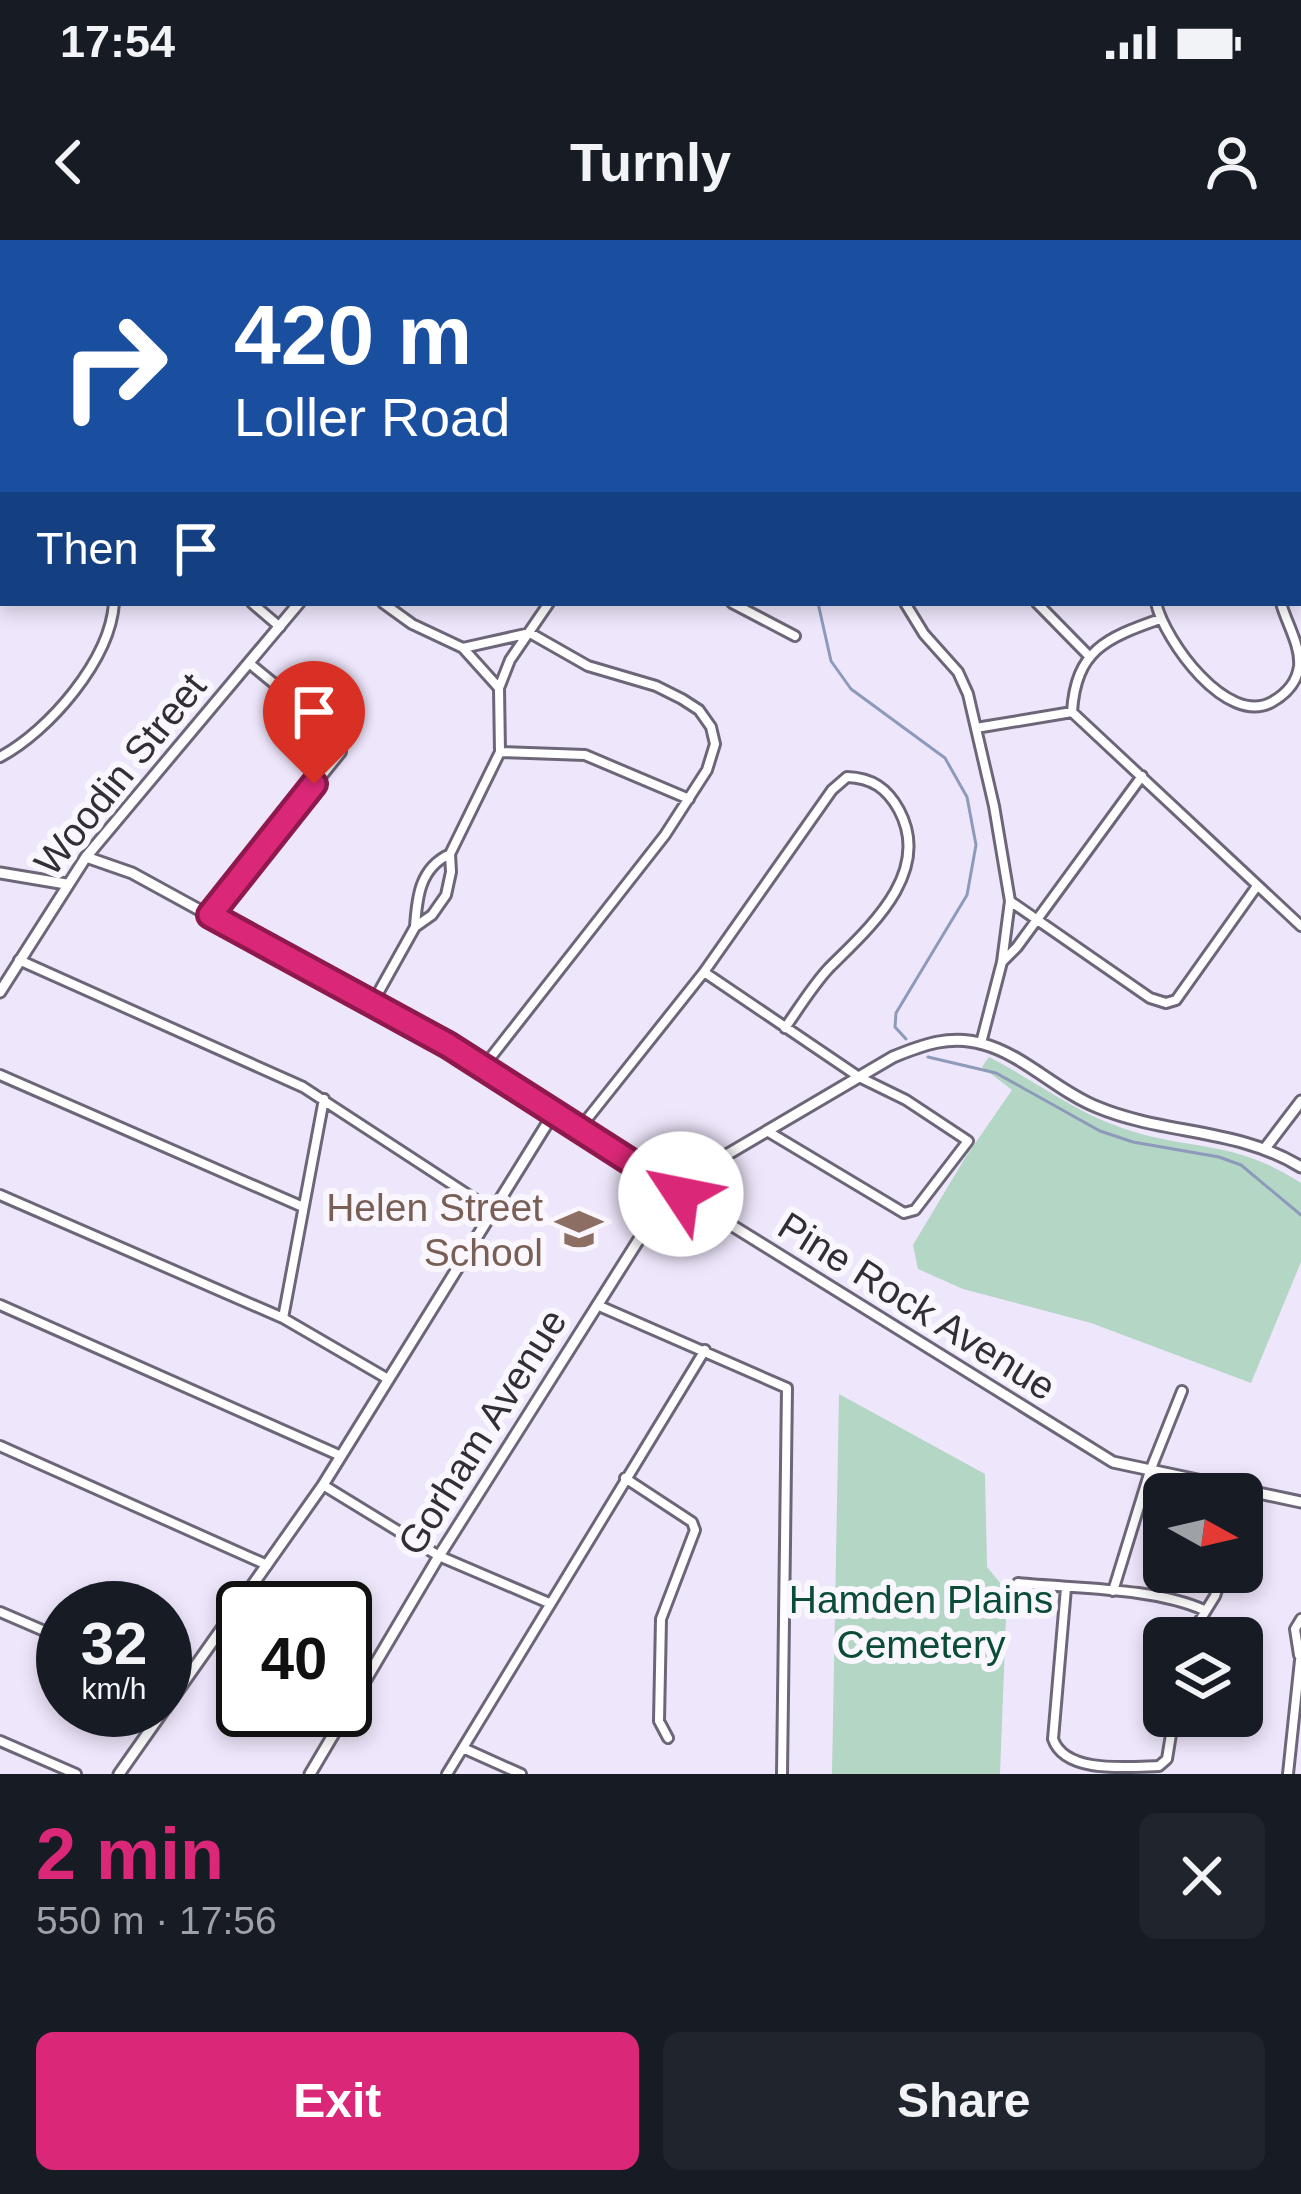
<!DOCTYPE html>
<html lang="en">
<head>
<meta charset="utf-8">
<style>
  :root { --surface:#171b24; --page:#20242c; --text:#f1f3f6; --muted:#9ea1a6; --accent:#db2777 }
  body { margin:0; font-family:Helvetica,sans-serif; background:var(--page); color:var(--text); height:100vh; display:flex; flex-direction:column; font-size:45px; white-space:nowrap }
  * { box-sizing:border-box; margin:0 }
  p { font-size:39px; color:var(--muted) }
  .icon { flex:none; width:66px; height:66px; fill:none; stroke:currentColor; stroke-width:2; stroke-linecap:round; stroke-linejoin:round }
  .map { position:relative; height:1534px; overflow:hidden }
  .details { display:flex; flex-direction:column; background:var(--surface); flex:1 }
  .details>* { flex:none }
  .guide { position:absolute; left:0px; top:0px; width:1302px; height:366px; box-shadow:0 6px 18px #0003; background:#1a4fa0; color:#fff; overflow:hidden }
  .needle { width:78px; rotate:98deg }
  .buttons { position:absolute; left:1143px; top:1233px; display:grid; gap:24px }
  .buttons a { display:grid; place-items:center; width:120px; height:120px; border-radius:18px; background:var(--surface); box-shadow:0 6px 18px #0003; font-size:60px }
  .speed { position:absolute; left:36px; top:1341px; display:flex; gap:24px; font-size:60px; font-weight:700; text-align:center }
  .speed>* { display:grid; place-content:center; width:156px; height:156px; border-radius:50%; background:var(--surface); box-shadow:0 6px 18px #0003; line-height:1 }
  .speed small { font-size:30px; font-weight:400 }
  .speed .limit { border:6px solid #111; border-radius:18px; background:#fff; color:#111 }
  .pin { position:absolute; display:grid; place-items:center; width:102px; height:102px; color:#fff; margin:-123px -51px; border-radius:50% 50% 50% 0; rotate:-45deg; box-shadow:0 0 12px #0007 }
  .pin .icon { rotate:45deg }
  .me { position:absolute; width:132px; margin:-66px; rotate:304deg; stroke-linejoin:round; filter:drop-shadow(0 0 9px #0008) }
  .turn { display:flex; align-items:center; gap:42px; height:252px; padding:0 36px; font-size:54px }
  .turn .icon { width:156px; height:156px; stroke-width:2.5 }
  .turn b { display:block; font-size:84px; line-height:102px }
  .then { display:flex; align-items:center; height:114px; padding:0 36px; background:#0003; gap:24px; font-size:45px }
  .round { display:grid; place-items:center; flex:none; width:126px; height:126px; border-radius:18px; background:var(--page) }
  .summary { display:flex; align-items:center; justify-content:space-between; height:204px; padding:0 36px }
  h1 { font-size:72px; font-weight:700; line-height:90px; color:var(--accent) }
  .cta { display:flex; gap:24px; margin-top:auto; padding:24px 36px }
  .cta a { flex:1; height:138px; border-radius:18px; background:var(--accent); color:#fff; font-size:48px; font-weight:700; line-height:138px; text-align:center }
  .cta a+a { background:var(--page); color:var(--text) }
  .status { display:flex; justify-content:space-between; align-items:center; height:84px; padding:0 60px; background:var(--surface); direction:ltr }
  .status svg { height:33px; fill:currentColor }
  header { display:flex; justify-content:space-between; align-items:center; height:156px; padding:0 36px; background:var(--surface); font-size:54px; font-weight:700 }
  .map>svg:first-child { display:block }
  .green { fill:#b3d6c5 }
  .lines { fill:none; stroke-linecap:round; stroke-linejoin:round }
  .stream { stroke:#8d9aba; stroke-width:3 }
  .street-casing { stroke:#6d6678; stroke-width:14 }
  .secondary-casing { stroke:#6d6678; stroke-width:15 }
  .street { stroke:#fff; stroke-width:8 }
  .secondary { stroke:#fff; stroke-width:9 }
  .route-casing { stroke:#8e194d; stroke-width:30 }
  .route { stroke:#db2777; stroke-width:21 }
  .labels { text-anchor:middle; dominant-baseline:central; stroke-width:12; stroke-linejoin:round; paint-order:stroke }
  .street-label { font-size:39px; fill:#312e36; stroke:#f9f6fe }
  .education-label { font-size:39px; fill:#785e54; stroke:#f9f6fe; text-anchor:end }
  .park-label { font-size:39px; fill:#0a4c36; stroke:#f9f6fe }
</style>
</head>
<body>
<div class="status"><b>17:54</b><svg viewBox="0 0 49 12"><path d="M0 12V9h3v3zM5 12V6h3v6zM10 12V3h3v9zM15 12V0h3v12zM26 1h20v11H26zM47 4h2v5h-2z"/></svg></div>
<header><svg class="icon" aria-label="back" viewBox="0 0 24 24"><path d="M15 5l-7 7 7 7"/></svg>Turnly<svg class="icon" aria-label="person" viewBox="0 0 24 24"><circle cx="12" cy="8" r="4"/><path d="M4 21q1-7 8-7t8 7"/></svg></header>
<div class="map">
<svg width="1301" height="1534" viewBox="0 0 1301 1534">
  <rect width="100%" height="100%" fill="#eee6fb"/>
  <path class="green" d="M 989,817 C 1034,840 1073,871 1122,888 C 1191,912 1232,898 1301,943 L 1301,1022 L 1251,1143 L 1091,1083 L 963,1049 L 918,1029 L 913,1005 L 965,918 L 1012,850 L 982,827 Z
    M 839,1154 L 985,1234 L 987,1327 L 1007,1351 L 1000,1534 L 832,1534 Z"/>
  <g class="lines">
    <path class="stream" d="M 588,0 L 591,3
      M 818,363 L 831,421 L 851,449 L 945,518 L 967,557 L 976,605 L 967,655 L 896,773 L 895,787 L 906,799
      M 928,817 L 996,833 L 1100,891 L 1133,902 L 1219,917 L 1241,925 L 1301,975"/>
    <defs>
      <path id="street" d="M 694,0 L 697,3
        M 899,0 L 903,3
        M 1197,0 L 1206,3
        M 0,341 L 3,341
        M 252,363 L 280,387
        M 383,363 L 412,384 L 463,408 L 499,448
        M 732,363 L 795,396
        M 905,363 L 924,394 L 958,432 L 968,454 L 994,566 L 1010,661 L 1002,722 L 981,803
        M 1037,363 L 1088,415
        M 1156,363 C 1165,401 1227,487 1272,462 C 1286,454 1297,442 1299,426 C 1301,406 1286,382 1281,363
        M 463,408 L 530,393 L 588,426 L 656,446 L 682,459 L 699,470 L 711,487 L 715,504 L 707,530 L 665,595 L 484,826
        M 1072,472 C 1076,410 1106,398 1160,379
        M 976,488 L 1072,472 L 1301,686
        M 500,512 L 585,515 L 689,559
        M 0,517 C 49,491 110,420 114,363
        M 1010,661 L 1150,758 L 1166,763 L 1176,760 L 1257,646
        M 210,675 L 341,512 L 340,501 L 332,491 L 249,423
        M 415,687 C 417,656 420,628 450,614
        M 19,720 L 303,847 L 493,971
        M 1002,722 L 1017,707 L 1142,536
        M 704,732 L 859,837 L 906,860 L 968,901 L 915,970 L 904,973 L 767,891
        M 372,764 L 415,687 L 432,675 L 446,655 L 451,632 L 450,614 L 500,512 L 499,448 L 510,420 L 549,363
        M 0,835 L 303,967
        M 580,888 L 704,732 L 832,550 L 847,537 C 872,538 887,548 899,570 C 933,633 869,688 829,728 C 813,745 799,768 785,788
        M 0,955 L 283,1078 L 388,1139
        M 0,1065 L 341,1216
        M 597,1065 L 787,1148 L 782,1534
        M 283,1078 L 324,859
        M 0,1206 L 267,1325
        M 625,1238 L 692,1282 L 695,1290 L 661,1379 L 659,1481 L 668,1498
        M 323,1245 L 439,1316 L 549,1363
        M 1242,1275 L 1250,1251
        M 1018,1343 C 1075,1349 1152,1347 1204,1370
        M 1066,1348 L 1053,1499 C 1065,1534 1127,1527 1159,1526 L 1167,1519 L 1174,1476
        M 1113,1351 L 1150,1231 L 1182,1151
        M 0,1372 L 63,1399
        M 1189,1398 L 1215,1356 L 1223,1332
        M 1299,1415 L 1295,1389 L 1301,1379
        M 0,1501 L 76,1534
        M 463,1508 L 521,1534
        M 447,1534 L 705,1110
        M 1288,1534 L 1301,1411"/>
      <path id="secondary" d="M 577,3 L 578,0
        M 86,617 L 132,633 L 484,826 L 686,957 L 1113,1222 L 1301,1262
        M 0,633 L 66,644
        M 0,752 L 86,617 L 299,363
        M 1266,907 L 1301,861
        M 165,1469 L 323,1245 L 555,871
        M 119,1534 L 164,1470
        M 310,1534 L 439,1316 L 672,947 L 893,817 C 922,805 951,794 983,804 C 1024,815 1057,851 1097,867 C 1164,895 1238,888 1301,927"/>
    </defs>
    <use href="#street" class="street-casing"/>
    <use href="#secondary" class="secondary-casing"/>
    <use href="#street" class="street"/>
    <use href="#secondary" class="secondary"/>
  </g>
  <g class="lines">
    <defs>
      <path id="route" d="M 314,544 L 210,675 L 448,805 L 681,954"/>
    </defs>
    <use href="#route" class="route-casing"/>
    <use href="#route" class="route"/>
  </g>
  <defs>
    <symbol id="school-bare" viewBox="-9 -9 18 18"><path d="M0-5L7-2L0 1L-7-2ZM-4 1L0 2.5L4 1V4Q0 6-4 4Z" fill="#8d6e63" stroke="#f9f6fe" stroke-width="2.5" paint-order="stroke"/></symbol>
  </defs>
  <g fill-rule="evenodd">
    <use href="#school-bare" x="546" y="956" width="66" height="66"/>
  </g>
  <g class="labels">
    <g class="street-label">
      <text transform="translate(120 534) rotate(-51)">Woodin Street</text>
      <text transform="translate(917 1066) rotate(32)">Pine Rock Avenue</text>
      <text transform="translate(482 1192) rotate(-58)">Gorham Avenue</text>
    </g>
    <g class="education-label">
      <text x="543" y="967">Helen Street<tspan x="543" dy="45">School</tspan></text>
    </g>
    <g class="park-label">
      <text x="921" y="1359">Hamden Plains<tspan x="921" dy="45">Cemetery</tspan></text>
    </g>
  </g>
</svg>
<div class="buttons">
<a><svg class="needle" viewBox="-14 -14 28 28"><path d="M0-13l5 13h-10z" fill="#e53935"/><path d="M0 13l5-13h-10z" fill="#9ea1a6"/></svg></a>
<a><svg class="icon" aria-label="layers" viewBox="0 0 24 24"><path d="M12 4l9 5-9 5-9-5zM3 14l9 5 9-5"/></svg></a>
</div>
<div class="speed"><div>32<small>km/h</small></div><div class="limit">40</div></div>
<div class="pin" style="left:314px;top:544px;background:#d93025"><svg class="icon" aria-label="arrive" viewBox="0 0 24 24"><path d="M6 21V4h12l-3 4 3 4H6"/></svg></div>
<svg class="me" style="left:681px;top:954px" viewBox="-20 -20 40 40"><circle r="19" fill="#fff"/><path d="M0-13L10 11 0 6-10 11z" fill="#db2777"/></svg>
<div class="guide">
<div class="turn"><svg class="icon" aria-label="right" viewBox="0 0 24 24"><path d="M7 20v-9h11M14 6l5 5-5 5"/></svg><div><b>420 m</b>Loller Road</div></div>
<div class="then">Then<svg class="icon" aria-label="arrive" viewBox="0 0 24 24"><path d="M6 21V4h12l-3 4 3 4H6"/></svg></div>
</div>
</div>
<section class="details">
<div class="summary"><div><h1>2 min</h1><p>550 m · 17:56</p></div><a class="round"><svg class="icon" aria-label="close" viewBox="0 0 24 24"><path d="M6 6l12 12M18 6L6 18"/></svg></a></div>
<div class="cta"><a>Exit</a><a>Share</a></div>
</section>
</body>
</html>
